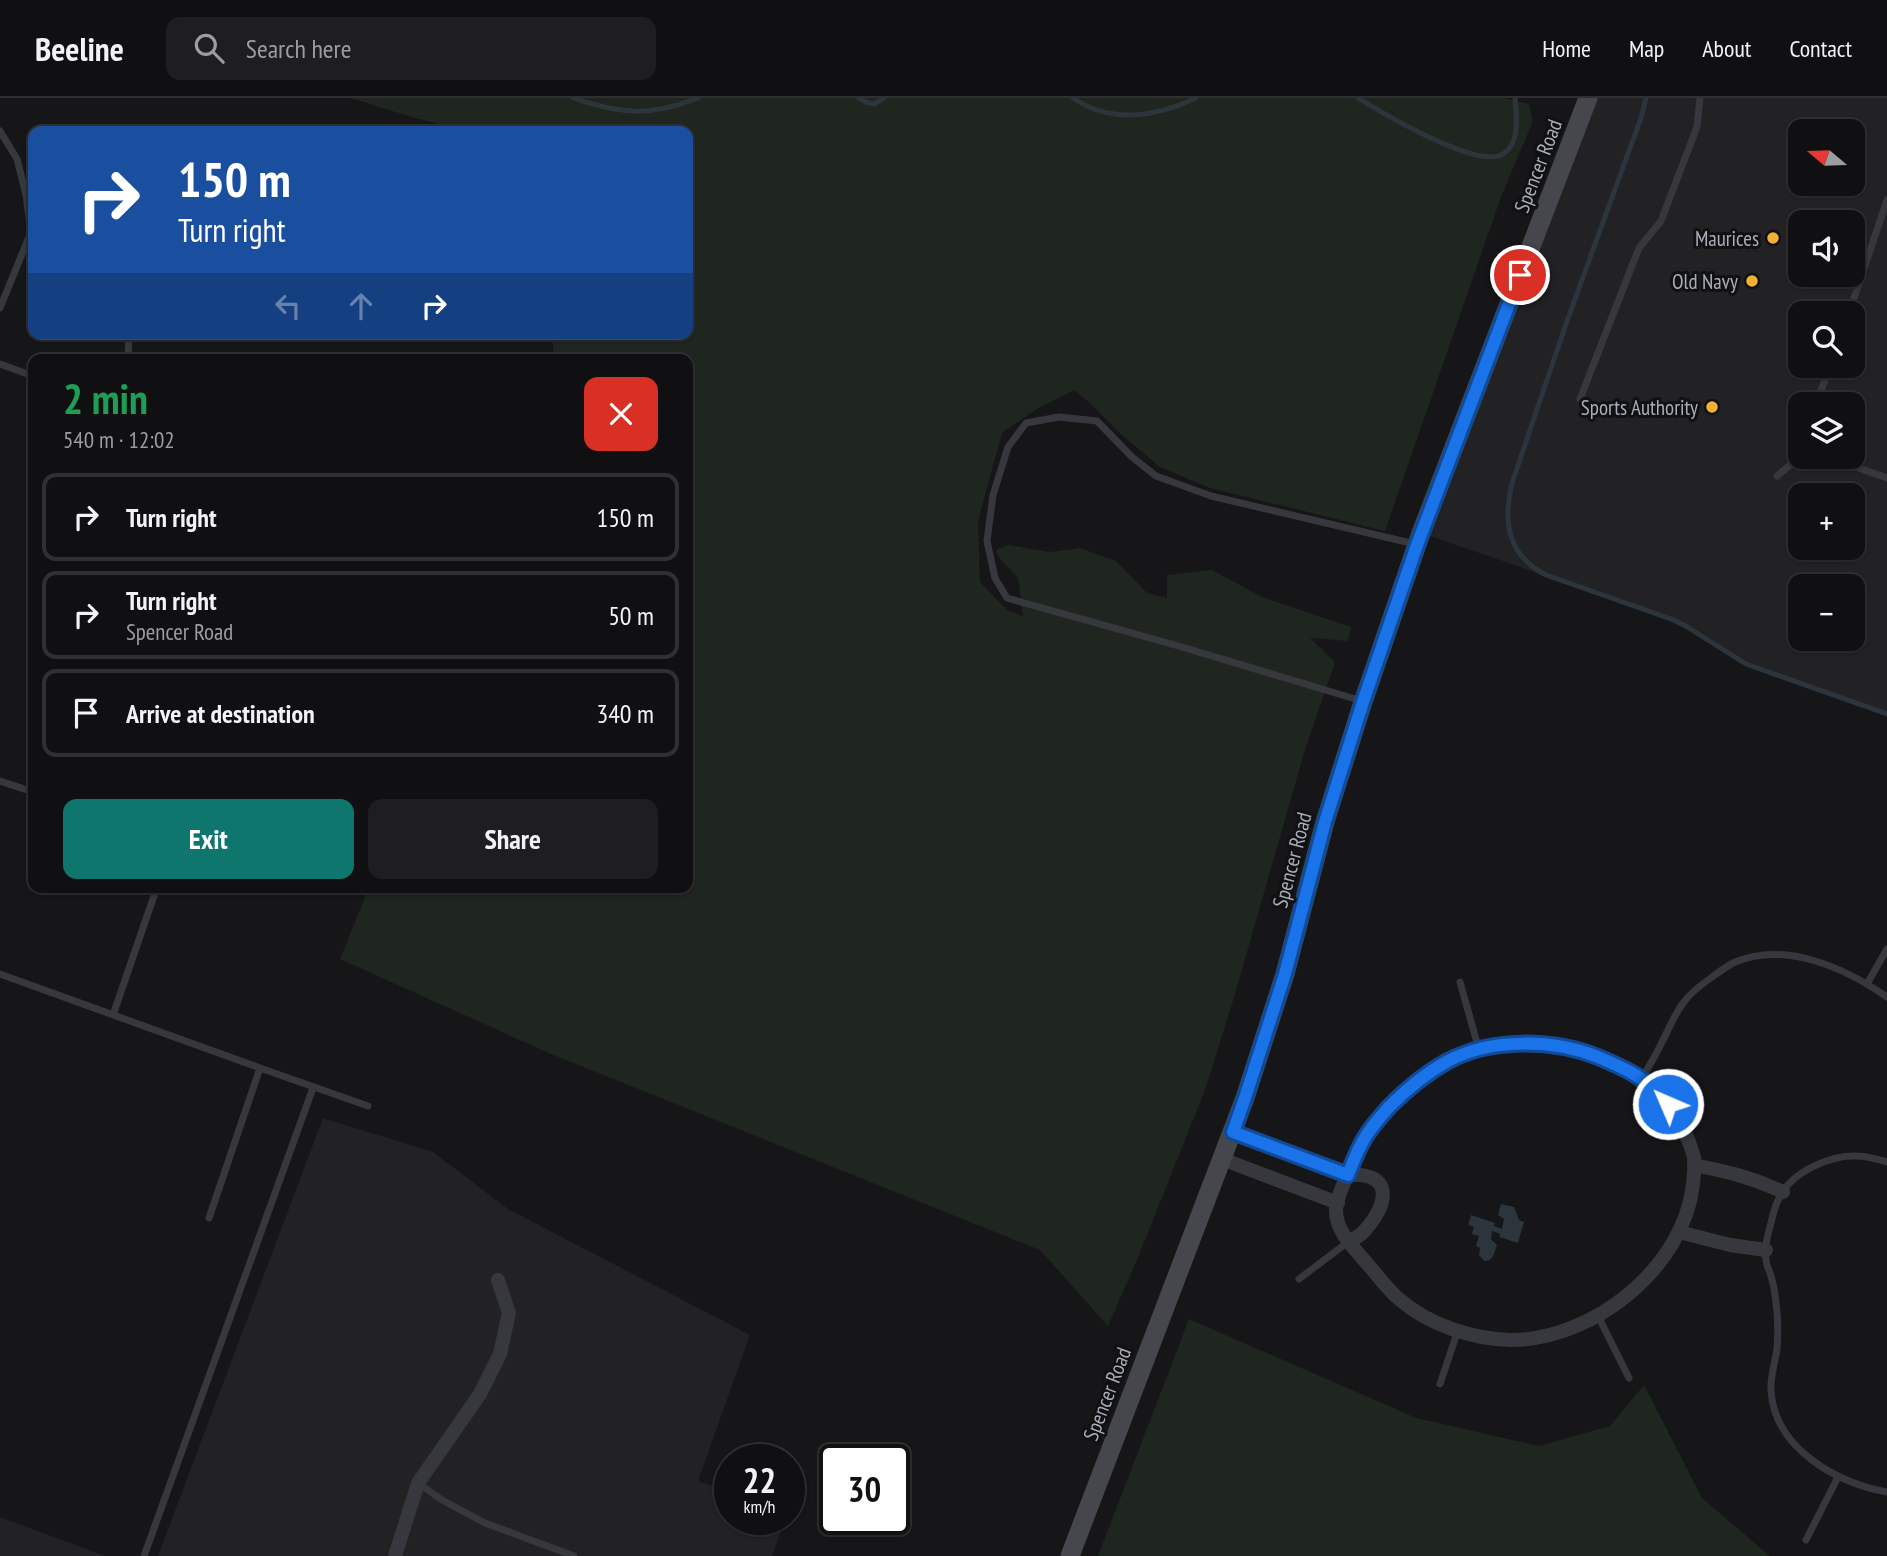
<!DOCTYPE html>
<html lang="en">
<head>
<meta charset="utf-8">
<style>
  :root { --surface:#101012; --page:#1e1e20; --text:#f1f3f6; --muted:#9c9d9f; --line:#303032; --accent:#0f766e }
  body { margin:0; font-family:"PT Sans Narrow",sans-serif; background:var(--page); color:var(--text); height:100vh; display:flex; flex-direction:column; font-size:26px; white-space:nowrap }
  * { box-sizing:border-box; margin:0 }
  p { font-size:23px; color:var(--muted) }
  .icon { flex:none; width:38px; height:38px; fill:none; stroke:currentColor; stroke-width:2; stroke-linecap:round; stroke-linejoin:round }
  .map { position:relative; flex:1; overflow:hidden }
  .sheet { position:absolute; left:28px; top:256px; width:665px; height:539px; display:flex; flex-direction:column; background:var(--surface); border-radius:14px; box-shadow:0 2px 5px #0004,0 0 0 2px var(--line) }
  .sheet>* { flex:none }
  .top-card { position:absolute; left:28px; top:28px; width:665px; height:214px; border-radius:14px; box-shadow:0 2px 5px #0004,0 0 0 2px var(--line); background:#1a4fa0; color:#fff; overflow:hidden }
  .needle { width:46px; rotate:289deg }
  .fabs { position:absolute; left:1788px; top:21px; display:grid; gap:14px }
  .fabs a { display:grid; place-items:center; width:77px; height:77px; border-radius:14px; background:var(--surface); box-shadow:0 2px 5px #0004,0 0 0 2px var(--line); font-size:35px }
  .speed { position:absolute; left:714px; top:1346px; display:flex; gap:14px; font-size:35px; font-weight:700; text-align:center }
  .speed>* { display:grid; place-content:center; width:91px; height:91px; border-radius:50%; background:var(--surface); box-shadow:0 2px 5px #0004,0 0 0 2px var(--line); line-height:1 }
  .speed small { font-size:18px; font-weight:400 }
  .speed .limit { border:4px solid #111; border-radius:10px; background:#fff; color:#111 }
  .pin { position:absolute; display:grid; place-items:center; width:60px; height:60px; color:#fff; margin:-30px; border:4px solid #fff; border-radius:50%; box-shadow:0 2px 7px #0007 }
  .me { position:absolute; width:77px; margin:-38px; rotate:315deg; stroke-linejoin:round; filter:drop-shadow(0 0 5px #0008) }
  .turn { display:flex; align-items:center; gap:24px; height:147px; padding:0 35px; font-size:32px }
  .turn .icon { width:91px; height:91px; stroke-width:2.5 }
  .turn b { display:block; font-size:49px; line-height:60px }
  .lanes { display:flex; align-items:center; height:66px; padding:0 35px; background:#0003; justify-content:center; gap:35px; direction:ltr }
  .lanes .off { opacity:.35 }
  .round { display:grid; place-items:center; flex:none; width:74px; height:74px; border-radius:14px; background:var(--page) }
  .headline { display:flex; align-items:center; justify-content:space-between; height:119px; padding:0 35px }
  h1 { font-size:42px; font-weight:800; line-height:52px; color:#1e9e55 }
  .primary-button { display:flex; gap:14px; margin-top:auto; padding:14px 35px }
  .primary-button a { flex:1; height:80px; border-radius:14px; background:var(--accent); color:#fff; font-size:28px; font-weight:800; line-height:80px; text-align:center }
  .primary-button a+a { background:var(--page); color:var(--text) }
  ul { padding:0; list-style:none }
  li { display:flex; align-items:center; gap:21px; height:88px; margin:0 14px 10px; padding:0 21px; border:4px solid var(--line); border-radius:14px }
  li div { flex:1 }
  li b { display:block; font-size:26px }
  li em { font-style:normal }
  header { display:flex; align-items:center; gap:42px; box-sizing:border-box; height:98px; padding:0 35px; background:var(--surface); border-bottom:2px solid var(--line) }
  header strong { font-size:33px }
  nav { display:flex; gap:38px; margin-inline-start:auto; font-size:24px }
  .search { width:490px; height:63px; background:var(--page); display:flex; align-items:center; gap:18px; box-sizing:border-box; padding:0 24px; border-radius:14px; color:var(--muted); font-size:26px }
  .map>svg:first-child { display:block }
  .built { fill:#222225; fill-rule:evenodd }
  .green { fill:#1e261f }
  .water { fill:#2c353c }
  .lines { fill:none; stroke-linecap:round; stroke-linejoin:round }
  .stream { stroke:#2c353c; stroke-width:5 }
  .lane { stroke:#37383d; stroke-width:7 }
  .street { stroke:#37383d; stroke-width:14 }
  .secondary { stroke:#45474d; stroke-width:19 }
  .route-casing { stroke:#114b97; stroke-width:18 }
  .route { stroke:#1a73e8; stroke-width:12 }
  .poi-dot { fill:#f2b134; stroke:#111113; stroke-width:2.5 }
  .labels { text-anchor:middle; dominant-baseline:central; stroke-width:6; stroke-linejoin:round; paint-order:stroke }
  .street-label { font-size:21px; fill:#a8adb8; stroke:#111113 }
  .poi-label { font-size:21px; fill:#a8adb8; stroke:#111113; text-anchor:end }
</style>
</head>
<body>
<header>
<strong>Beeline</strong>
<div class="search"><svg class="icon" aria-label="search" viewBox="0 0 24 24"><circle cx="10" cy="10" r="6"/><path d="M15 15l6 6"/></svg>Search here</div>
<nav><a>Home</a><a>Map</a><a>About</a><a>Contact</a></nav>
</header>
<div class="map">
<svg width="1887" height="1458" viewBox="0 0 1887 1458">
  <rect width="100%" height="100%" fill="#161618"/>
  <path class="built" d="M 1588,0 L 1887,0 L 1887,616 L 1746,566 L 1684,527 L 1671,521 L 1421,435 ZM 1801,33 L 1853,33 L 1853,86 L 1801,86 ZM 1801,124 L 1853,124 L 1853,177 L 1801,177 ZM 1801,215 L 1853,215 L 1853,268 L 1801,268 ZM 1801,306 L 1853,306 L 1853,359 L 1801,359 ZM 1801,397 L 1853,397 L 1853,450 L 1801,450 ZM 1801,488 L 1853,488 L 1853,541 L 1801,541 Z
    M 323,1020 L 433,1054 L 508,1111 L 750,1237 L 698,1383 L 730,1394 L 730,1421 L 785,1421 L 772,1458 L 158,1458 Z
    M 0,1419 L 105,1458 L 0,1458 Z"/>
  <path class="green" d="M 351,0 L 1504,0 L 1529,6 L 1533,23 L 1501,99 L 1385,433 L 1210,390 L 1160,369 L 1123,338 L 1092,307 L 1074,292 L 1035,312 L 1002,335 L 978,423 L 980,484 L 1007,512 L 1023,518 L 1018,480 L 999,460 L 996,452 L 1009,447 L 1050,454 L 1080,450 L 1116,463 L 1147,495 L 1167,500 L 1167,477 L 1212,472 L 1262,499 L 1351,529 L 1348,543 L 1310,540 L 1335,564 L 1304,655 L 1235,896 L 1205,992 L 1137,1162 L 1108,1228 L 1040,1152 L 551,956 L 340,861 L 369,789 L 688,789 L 688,261 L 554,261 L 552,236 L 688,236 L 688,33 L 520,33 L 517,29 C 490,48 384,10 351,0 Z
    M 1189,1221 L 1416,1320 L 1539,1348 L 1610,1328 L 1644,1287 L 1702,1400 L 1770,1458 L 1098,1458 Z"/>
  <path class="water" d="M 1501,1106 L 1514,1109 L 1519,1122 L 1524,1124 L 1518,1145 L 1499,1139 L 1500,1136 L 1492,1133 L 1491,1141 L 1497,1147 C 1494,1155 1494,1163 1484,1163 L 1479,1157 L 1480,1150 L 1476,1148 L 1479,1138 L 1472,1136 L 1474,1129 L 1468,1127 L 1471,1117 L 1495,1125 L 1494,1128 L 1502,1131 L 1504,1121 L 1498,1117 Z"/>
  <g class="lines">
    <path class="stream" d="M 573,0 C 620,16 651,19 698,0
      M 859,0 L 866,4 L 874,6 L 884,0
      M 1073,0 C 1110,26 1157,19 1196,0
      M 1358,0 C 1382,15 1478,72 1503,56 C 1521,45 1516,17 1515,0
      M 1646,0 L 1641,20 L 1566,226 L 1512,385 C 1503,424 1507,457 1546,477 L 1671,521 L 1684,527 L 1746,566 L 1887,616"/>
    <path class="lane" d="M 0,33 L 17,61 L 26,97 L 31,134 L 0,210
      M 1849,215 L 1887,102
      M 128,261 L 129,236
      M 0,266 L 33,278
      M 1580,301 L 1639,150 L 1661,123 L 1697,29 L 1700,0
      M 1816,306 L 1830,268
      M 1828,359 L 1887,380
      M 1777,378 L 1801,358
      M 1362,603 L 1182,549 L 1007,500 L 995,480 L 987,443 L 993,397 L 1008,349 L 1026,325 L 1059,319 L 1097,323 L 1132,359 L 1156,378 L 1211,398 L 1415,446
      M 0,683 L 33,694
      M 0,876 L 260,970 L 209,1120
      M 1460,884 L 1479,952
      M 1867,886 L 1887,851
      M 113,917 L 157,789
      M 260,970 L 368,1008
      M 1642,980 C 1650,967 1657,955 1663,942 C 1670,929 1675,915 1684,904 C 1691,894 1702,886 1712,879 C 1719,874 1727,868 1735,864 C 1786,843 1845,870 1887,899
      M 1887,1064 C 1877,1061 1866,1058 1856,1058 C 1831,1057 1795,1073 1782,1095 C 1776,1104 1773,1115 1771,1125 C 1768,1136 1764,1149 1766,1162 C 1766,1168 1771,1175 1772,1182 C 1775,1192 1776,1203 1777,1214 C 1778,1226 1778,1238 1777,1251 C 1775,1265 1770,1279 1771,1293 C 1775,1351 1837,1385 1887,1394
      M 1299,1181 L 1348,1144
      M 1598,1218 L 1629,1280
      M 1440,1286 L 1458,1232
      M 418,1385 L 442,1402 L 485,1425 L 574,1458
      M 1806,1442 L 1838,1379
      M 144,1458 L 313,990"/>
    <path class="street" d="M 1523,946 C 1588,949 1657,970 1685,1034 C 1688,1042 1692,1051 1694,1059 C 1695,1068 1694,1077 1693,1086 C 1684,1169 1594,1242 1511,1242 C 1472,1241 1429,1227 1399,1201 C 1386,1190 1376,1175 1364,1162 C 1352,1148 1336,1133 1336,1112 C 1337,1097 1346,1081 1352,1067 C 1371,1022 1422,967 1471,954 C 1488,950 1506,948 1523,946 Z
      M 1233,1034 L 1348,1077 C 1393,1074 1389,1104 1366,1131 C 1362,1137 1354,1141 1348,1144
      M 1222,1061 L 1338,1105
      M 1694,1067 C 1729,1074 1751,1079 1783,1094
      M 1679,1134 L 1730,1147 L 1766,1152
      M 395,1458 L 418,1385 L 480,1296 L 500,1256 L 509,1215 L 498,1182"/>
    <path class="secondary" d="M 1070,1458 L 1245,1000 L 1285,876 L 1325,724 L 1363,604 L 1421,435 L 1588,0"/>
  </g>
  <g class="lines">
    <defs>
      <path id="route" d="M 1520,177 L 1417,447 L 1363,604 L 1325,724 L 1285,876 L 1245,1000 L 1233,1034 L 1348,1077 C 1353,1064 1358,1050 1366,1038 C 1372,1028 1381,1018 1389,1009 C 1406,992 1426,975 1448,963 C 1491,940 1553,941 1598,959 C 1629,972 1646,980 1668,1006"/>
    </defs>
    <use href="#route" class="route-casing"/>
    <use href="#route" class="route"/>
  </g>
  <g class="poi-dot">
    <circle cx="1773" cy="140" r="7"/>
    <circle cx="1752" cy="183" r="7"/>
    <circle cx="1712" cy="309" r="7"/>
  </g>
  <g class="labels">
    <g class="street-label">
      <text transform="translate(1538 68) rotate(-69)">Spencer Road</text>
      <text transform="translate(1292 762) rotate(-75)">Spencer Road</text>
      <text transform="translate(1107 1296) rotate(-69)">Spencer Road</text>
    </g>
    <g class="poi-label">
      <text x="1759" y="140">Maurices</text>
      <text x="1738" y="183">Old Navy</text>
      <text x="1698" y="309">Sports Authority</text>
    </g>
  </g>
</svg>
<div class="fabs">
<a><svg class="needle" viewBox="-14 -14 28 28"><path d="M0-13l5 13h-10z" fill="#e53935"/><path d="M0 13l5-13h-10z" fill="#9c9d9f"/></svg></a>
<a><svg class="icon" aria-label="sound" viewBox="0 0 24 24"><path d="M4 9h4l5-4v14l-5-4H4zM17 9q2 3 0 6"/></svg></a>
<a><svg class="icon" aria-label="search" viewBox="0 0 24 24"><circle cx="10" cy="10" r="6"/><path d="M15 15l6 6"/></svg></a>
<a><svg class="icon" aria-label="layers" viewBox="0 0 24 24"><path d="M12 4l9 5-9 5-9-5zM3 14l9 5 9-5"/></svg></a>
<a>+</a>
<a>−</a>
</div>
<div class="speed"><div>22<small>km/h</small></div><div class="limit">30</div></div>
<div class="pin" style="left:1520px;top:177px;background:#d93025"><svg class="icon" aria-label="arrive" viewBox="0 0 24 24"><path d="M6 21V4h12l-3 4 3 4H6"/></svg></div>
<svg class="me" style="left:1668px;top:1006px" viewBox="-20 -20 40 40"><circle r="17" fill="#1a73e8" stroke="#fff" stroke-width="3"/><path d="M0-11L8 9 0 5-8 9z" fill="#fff"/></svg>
<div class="top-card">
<div class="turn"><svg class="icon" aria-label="right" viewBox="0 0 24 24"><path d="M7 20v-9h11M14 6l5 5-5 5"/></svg><div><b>150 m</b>Turn right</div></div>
<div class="lanes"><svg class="icon off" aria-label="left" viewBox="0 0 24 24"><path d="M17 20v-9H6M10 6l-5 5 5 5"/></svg><svg class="icon off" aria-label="ahead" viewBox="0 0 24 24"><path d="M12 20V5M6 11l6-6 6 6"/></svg><svg class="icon" aria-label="right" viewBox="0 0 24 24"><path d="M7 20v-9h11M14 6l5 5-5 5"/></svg></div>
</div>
<section class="sheet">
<div class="headline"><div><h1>2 min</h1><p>540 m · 12:02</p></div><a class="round" style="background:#d93025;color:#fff"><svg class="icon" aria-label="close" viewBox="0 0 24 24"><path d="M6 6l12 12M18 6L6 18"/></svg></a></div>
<ul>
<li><svg class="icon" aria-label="right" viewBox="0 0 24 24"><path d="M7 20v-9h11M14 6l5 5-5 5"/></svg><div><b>Turn right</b></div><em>150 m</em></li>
<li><svg class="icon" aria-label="right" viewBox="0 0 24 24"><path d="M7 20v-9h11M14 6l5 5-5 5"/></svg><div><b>Turn right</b><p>Spencer Road</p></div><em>50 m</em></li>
<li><svg class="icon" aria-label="arrive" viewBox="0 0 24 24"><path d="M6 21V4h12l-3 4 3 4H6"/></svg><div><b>Arrive at destination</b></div><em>340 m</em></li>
</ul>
<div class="primary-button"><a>Exit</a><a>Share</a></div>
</section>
</div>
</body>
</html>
